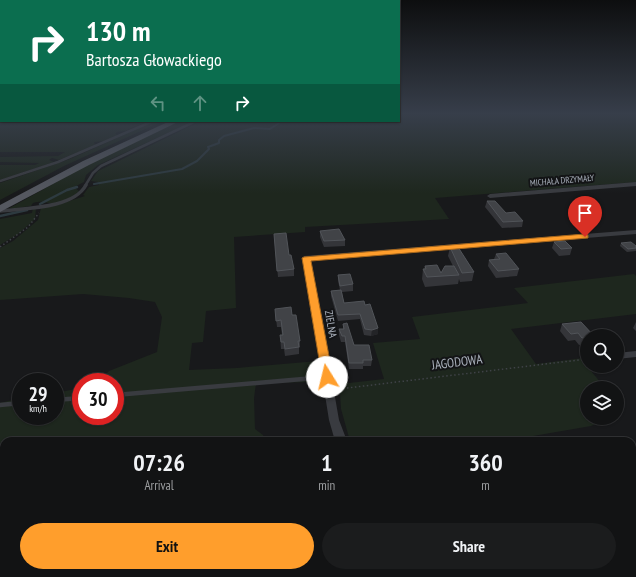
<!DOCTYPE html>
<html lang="en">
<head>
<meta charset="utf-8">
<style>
  :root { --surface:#121314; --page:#1b1c1d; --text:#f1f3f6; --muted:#9c9ea0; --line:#313234; --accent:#ff9e2c }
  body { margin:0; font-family:"PT Sans Narrow",sans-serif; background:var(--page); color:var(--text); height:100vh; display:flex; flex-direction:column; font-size:15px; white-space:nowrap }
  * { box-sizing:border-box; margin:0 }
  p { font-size:13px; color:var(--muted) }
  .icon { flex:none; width:22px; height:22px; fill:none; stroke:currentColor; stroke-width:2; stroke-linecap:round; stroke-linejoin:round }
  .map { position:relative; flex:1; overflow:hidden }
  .side { position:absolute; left:0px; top:437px; width:636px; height:140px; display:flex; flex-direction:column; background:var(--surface); border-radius:12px 12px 0 0; box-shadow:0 1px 3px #0004,0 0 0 1px var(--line) }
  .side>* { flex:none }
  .top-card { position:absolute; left:0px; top:0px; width:400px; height:122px; box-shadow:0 1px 3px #0004,0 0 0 1px var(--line); background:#0b6e4f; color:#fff; overflow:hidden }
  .fabs { position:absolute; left:580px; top:329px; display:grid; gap:8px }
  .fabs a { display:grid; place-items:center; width:44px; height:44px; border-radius:50%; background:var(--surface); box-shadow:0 1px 3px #0004,0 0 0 1px var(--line); font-size:20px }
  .speed { position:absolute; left:12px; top:373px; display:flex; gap:8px; font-size:20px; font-weight:700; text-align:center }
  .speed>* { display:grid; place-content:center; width:52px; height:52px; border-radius:50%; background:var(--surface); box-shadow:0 1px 3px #0004,0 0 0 1px var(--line); line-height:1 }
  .speed small { font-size:10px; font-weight:400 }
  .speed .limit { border:6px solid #d22; background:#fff; color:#111 }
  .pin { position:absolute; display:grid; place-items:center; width:34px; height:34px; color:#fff; margin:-41px -17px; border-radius:50% 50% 50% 0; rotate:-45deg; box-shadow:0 0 4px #0007 }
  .pin .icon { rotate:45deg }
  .me { position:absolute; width:44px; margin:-22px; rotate:351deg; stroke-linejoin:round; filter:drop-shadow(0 0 3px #0008) }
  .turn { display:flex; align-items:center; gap:14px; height:84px; padding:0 20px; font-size:18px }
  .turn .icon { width:52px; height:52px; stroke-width:2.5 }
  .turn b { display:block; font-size:28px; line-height:34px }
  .lanes { display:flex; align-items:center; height:38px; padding:0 20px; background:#0003; justify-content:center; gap:20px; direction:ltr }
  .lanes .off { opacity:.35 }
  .eta { display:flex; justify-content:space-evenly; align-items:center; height:68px; text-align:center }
  .eta b { font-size:24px; font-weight:700; line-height:28px }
  .primary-button { display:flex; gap:8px; margin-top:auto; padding:8px 20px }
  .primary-button a { flex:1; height:46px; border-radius:24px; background:var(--accent); color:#111; font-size:16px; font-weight:700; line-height:46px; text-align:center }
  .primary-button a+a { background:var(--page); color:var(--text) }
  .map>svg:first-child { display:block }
  .green { fill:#1e271e }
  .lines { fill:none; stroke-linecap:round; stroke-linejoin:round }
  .stream-far1 { stroke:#2d3a40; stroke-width:2 }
  .stream { stroke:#2d3a40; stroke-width:2.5 }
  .path { stroke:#3f4247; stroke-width:1.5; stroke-dasharray:1.5 2.5; stroke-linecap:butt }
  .service-far2 { stroke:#393b40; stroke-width:2.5 }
  .service-far1 { stroke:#393b40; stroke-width:3.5 }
  .service { stroke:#393b40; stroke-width:4.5 }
  .minor { fill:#393b40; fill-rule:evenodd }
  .primary { fill:#555860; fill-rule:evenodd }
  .wall { fill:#343539 }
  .shaded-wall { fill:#232427 }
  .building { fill:#414347; stroke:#515459 }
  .route { fill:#ff9e2c; stroke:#a6671d }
  .labels { text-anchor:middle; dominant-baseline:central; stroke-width:4; stroke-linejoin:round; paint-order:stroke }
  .far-street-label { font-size:9px; fill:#aab1bc; stroke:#131416 }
  .street-label { font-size:11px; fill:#aab1bc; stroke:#131416 }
  .near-street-label { font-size:13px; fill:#aab1bc; stroke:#131416 }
</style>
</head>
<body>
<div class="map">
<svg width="636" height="577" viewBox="0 0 636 577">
  <rect width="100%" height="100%" fill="#18191b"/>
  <path class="green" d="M 0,113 L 1,121 L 148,121 L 125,131 L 117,132 L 115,134 L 118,135 L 104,141 L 94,142 L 95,145 L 59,160 L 52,158 L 49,160 L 54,162 L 0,180 L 0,165 L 35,165 L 39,163 L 0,162 L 0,157 L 58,156 L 65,152 L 0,152 Z
    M 399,113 L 636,113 L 636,182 L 435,198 L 449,219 L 305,227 L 305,232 L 234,237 L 236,308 L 206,311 L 203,342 L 192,343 L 189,370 L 237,368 L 318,361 L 321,382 L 256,383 L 254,398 L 255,429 L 263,435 L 265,441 L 4,441 L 4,519 L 0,532 L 0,403 L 21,398 L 21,416 L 55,416 L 55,393 L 81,388 L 81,416 L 115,416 L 115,382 L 99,382 L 109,371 L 157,352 L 162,317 L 155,302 L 129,298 L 83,294 L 0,300 L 0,248 L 13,241 L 38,220 L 41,208 L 57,205 L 85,196 L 83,195 L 89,187 L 99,185 L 98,182 L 91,181 L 98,171 L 201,121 L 399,121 Z
    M 155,121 L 163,121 L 64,166 L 0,200 L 0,183 L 70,159 Z
    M 180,121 L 194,121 L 98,165 L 86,175 L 84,182 L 74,187 L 79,191 C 73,198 58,205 49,203 C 41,202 42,201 33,203 L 31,206 L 8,209 L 89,164 Z
    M 33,208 L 36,208 L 35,219 L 18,234 L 0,245 L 0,219 L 32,213 Z
    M 634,274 L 636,276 L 636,314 L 511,329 L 536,364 L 583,358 L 587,366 L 605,388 L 587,388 L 587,418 L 608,418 L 591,426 L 533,436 L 534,441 L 350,441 L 341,409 L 339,378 L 349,383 L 384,379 L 373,343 L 420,339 L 412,317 L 528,303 L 514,288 Z
    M 296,573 L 412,573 L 413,577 L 297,577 Z"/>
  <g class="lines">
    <path class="stream-far1" d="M 94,184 L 182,169 L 197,161 L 209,149 L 208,147 L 219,143 L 219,140 L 224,136 L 254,128 L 270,129 L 282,121"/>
    <path class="stream" d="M 40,204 L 67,190 L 77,187
      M 0,216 L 27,210"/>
    <path class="path" d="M 0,247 L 28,227 L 39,213
      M 339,389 L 587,359"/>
    <path class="service-far2" d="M 0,181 L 58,162 L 153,121
      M 85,186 L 93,173 L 101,166 L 196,121"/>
    <path class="service-far1" d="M 0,211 C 25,208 73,209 86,185"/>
    <path class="service" d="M 115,395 L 326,377
      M 55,400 L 81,398
      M 0,405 L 21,403"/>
    <path class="minor" d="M 636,182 L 636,186 L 490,198 L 487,196 L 490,194 Z
      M 636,230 L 636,234 L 311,260 L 339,420 L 347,441 L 335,441 L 329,420 L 303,258 L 304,256 Z
      M 636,351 L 636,357 L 617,359 L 617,353 Z
      M 632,502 L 636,502 L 636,514 L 632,514 Z
      M 15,573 L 62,573 L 60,577 L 13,577 Z
      M 260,573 L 274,573 L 274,577 L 260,577 Z
      M 556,573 L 570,573 L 570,577 L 556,577 Z"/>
    <path class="primary" d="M 170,121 L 180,121 L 89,165 L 0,212 L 0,205 L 83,161 Z"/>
  </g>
  <path class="wall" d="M 487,201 L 506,213 L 523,221 L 522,227 L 502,228 L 485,207 Z
    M 320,231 L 345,240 L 345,246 L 324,247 L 320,237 Z
    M 274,234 L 289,255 L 294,269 L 294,276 L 278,277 Z
    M 554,242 L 572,248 L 570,255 L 559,256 L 552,248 Z
    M 621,243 L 636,246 L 636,251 L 627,252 L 620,246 Z
    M 450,247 L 474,272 L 472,281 L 460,282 L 459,279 L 458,284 L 425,287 L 422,279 L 423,269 L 424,269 L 425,266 L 441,273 L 453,266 L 448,256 Z
    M 496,254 L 519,269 L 517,276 L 496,278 L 488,266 L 489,260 L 494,259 Z
    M 338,275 L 353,284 L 353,291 L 342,292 L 344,303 L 365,305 L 378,328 L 378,334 L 371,336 L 364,335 L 360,319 L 338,321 L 331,296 L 331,291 L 340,290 L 338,281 Z
    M 275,309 L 292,315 L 300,341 L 300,347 L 299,348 L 299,354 L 285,356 L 284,349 L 281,349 L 280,335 L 282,335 L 281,327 L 277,327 Z
    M 636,322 L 636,331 L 633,328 Z
    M 343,324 L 354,345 L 372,360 L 371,366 L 363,366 L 363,369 L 349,369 L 345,342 L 341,342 L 339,335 L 339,329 L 343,329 Z
    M 562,324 L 587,336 L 587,344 L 579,345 L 575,340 L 568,341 L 560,331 Z
    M 632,450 L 636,454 L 636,484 L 632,485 Z
    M 632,559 L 636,563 L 636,575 L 629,575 L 628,573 L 632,573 Z
    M 508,573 L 533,573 L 535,577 L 509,577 Z
    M 584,573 L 605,573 L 608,577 L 582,577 Z"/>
  <path class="shaded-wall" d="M 378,328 L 378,334 L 371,336 L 372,330 Z"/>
  <path class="building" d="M 487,201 L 495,201 L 506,213 L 515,212 L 523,221 L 503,222 Z
    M 339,229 L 345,240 L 324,241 L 320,231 Z
    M 286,233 L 289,255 L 291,255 L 294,269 L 277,271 L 274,234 Z
    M 565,241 L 572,248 L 561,249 L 554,242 Z
    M 631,242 L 636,246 L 636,248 L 628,249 L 621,243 Z
    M 450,247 L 458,247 L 474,272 L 462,273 Z
    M 506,253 L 519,269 L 498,271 L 489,260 L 500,259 L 496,254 Z
    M 437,265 L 441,273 L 445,266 L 454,266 L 459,275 L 427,277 L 423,269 L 426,269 L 425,266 Z
    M 350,274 L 353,284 L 340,286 L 338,275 Z
    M 341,290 L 344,303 L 364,301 L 365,305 L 370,304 L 378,328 L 372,330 L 365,329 L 360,314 L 338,315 L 331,291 Z
    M 291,307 L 292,315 L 296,315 L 300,341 L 298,341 L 299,347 L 285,349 L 284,342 L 281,342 L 280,335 L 283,335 L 281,320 L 276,321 L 275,309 Z
    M 581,322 L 594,336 L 587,336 L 587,337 L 582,338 L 578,333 L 571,334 L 562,324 Z
    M 347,323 L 354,345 L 369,345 L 372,360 L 363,360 L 363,363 L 349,363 L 345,336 L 342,336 L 339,329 L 344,329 L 343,324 Z
    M 632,450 L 633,450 L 636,454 L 636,478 L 632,479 Z
    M 632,559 L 634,559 L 636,563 L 636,572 L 632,572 Z
    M 161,573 L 188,573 L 194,577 L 155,577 L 156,576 Z
    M 200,573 L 240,573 L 240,577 L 197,577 Z
    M 512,573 L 533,573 L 535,577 L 514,577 Z
    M 587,573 L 605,573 L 608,577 L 589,577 Z"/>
  <linearGradient id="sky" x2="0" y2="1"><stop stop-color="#0d0e0f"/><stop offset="0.59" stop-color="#373e4a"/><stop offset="1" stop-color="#373e4a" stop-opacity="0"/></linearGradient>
  <rect width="636" height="193" fill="url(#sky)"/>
  <path class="route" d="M 585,234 L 588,235 L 588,238 L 311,261 L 333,377 L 331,380 L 323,380 L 322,377 L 302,258 L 304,257 Z"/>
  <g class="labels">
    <g class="far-street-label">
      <text transform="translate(562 180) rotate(-5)">MICHAŁA DRZYMAŁY</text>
    </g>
    <g class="street-label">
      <text transform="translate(331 324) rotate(80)">ZIELNA</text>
    </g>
    <g class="near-street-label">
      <text transform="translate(457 362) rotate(-7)">JAGODOWA</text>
    </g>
  </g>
</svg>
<div class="fabs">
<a><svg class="icon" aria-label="search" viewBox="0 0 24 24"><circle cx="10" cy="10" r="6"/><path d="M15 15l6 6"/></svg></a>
<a><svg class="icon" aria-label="layers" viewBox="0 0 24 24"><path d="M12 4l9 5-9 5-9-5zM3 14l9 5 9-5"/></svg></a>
</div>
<div class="speed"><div>29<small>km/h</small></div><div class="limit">30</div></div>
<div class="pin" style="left:585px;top:237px;background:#d93025"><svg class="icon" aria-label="arrive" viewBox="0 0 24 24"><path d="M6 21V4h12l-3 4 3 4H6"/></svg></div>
<svg class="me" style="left:327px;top:377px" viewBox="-20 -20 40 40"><circle r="19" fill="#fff"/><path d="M0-13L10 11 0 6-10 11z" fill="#ff9e2c"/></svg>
<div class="top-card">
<div class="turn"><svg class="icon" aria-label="right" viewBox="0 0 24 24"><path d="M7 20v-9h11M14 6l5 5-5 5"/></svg><div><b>130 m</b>Bartosza Głowackiego</div></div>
<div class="lanes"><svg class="icon off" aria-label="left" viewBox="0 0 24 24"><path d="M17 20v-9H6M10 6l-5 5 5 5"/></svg><svg class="icon off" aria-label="ahead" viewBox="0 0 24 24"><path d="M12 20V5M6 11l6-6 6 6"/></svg><svg class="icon" aria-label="right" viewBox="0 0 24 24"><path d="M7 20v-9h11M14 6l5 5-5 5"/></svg></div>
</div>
<section class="side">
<div class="eta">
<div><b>07:26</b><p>Arrival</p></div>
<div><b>1</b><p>min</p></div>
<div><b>360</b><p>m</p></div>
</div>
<div class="primary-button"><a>Exit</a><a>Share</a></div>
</section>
</div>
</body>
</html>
